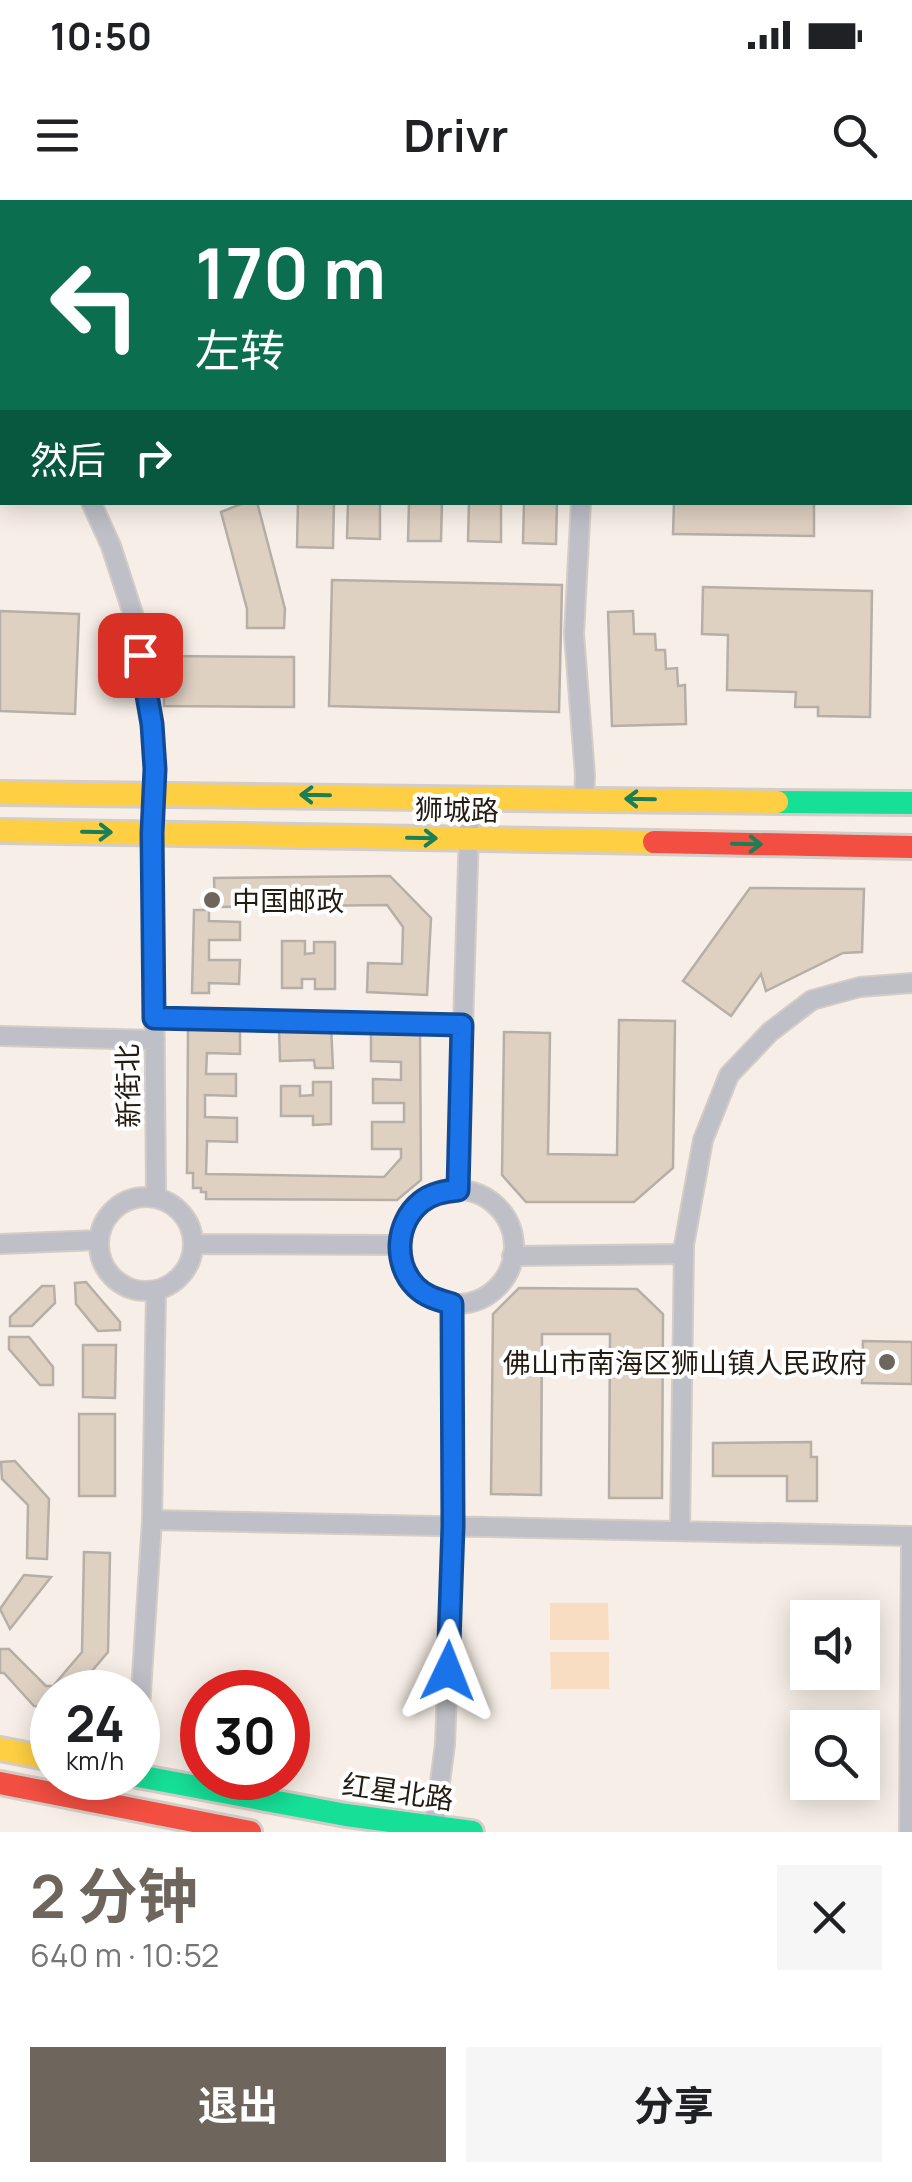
<!DOCTYPE html>
<html lang="zh">
<head>
<meta charset="utf-8">
<style>
  :root { --surface:#fff; --page:#f6f6f6; --text:#202124; --muted:#757577; --accent:#6e665d }
  body { margin:0; font-family:Manrope,"Noto Sans SC",sans-serif; background:var(--page); color:var(--text); height:100vh; display:flex; flex-direction:column; font-size:38px; white-space:nowrap }
  * { box-sizing:border-box; margin:0 }
  p { font-size:32px; color:var(--muted) }
  .icon { flex:none; width:55px; height:55px; fill:none; stroke:currentColor; stroke-width:2; stroke-linecap:round; stroke-linejoin:round }
  .map { position:relative; height:1632px; overflow:hidden }
  .details { display:flex; flex-direction:column; background:var(--surface); flex:1 }
  .details>* { flex:none }
  .guide { position:absolute; left:0px; top:0px; width:912px; height:305px; box-shadow:0 5px 25px #0003; background:#0b6e4f; color:#fff; overflow:hidden }
  .buttons { position:absolute; left:790px; top:1400px; display:grid; gap:20px }
  .buttons a { display:grid; place-items:center; width:90px; height:90px; border-radius:0px; background:var(--surface); box-shadow:0 5px 25px #0003; font-size:50px }
  .speed { position:absolute; left:30px; top:1470px; display:flex; gap:20px; font-size:50px; font-weight:700; text-align:center }
  .speed>* { display:grid; place-content:center; width:130px; height:130px; border-radius:50%; background:var(--surface); box-shadow:0 5px 25px #0003; line-height:1 }
  .speed small { font-size:25px; font-weight:400 }
  .speed .limit { border:15px solid #d22; background:#fff; color:#111 }
  .pin { position:absolute; display:grid; place-items:center; width:85px; height:85px; color:#fff; margin:-42px; border-radius:20px; box-shadow:0 5px 15px #0006 }
  .me { position:absolute; width:110px; margin:-55px; rotate:2deg; stroke-linejoin:round; filter:drop-shadow(0 0 8px #0008) }
  .turn { display:flex; align-items:center; gap:35px; height:210px; padding:0 30px; font-size:45px }
  .turn .icon { width:130px; height:130px; stroke-width:2.5 }
  .turn b { display:block; font-size:70px; line-height:85px }
  .then { display:flex; align-items:center; height:95px; padding:0 30px; background:#0003; gap:20px; font-size:38px }
  .round { display:grid; place-items:center; flex:none; width:105px; height:105px; border-radius:0px; background:var(--page) }
  .overview { display:flex; align-items:center; justify-content:space-between; height:170px; padding:0 30px }
  h1 { font-size:60px; font-weight:700; line-height:75px; color:var(--accent) }
  .action { display:flex; gap:20px; margin-top:auto; padding:20px 30px }
  .action a { flex:1; height:115px; border-radius:0px; background:var(--accent); color:#fff; font-size:40px; font-weight:700; line-height:115px; text-align:center }
  .action a+a { background:var(--page); color:var(--text) }
  .status { display:flex; justify-content:space-between; align-items:center; height:70px; padding:0 50px; background:var(--surface); direction:ltr }
  .status svg { height:28px; fill:currentColor }
  header { display:flex; justify-content:space-between; align-items:center; height:130px; padding:0 30px; background:var(--surface); font-size:45px; font-weight:700 }
  .map>svg:first-child { display:block }
  .green { fill:#f8ddc3 }
  .building { fill:#dfd1c2; stroke:#b6afa7; stroke-width:2.5 }
  .lines { fill:none; stroke-linecap:round; stroke-linejoin:round }
  .street-casing { stroke:#d4cdc7; stroke-width:22 }
  .fast-casing { stroke:#d4cdc7; stroke-width:28 }
  .slow-casing { stroke:#d4cdc7; stroke-width:28 }
  .jam-casing { stroke:#d4cdc7; stroke-width:28 }
  .street { stroke:#bebfc7; stroke-width:18 }
  .fast { stroke:#16e098; stroke-width:22 }
  .slow { stroke:#ffcf43; stroke-width:22 }
  .jam { stroke:#f24e42; stroke-width:22 }
  .oneway { stroke:#1d7e56 }
  .route-casing { stroke:#114b97; stroke-width:25 }
  .route { stroke:#1a73e8; stroke-width:18 }
  .poi-dot { fill:#6e665d; stroke:#fff; stroke-width:4 }
  .labels { text-anchor:middle; dominant-baseline:central; stroke-width:8; stroke-linejoin:round; paint-order:stroke }
  .street-label { font-size:28px; fill:#241c13; stroke:#fff }
  .poi-label { font-size:28px; fill:#241c13; stroke:#fff; text-anchor:start }
</style>
</head>
<body>
<div class="status"><b>10:50</b><svg viewBox="0 0 49 12"><path d="M0 12V9h3v3zM5 12V6h3v6zM10 12V3h3v9zM15 12V0h3v12zM26 1h20v11H26zM47 4h2v5h-2z"/></svg></div>
<header><svg class="icon" aria-label="menu" viewBox="0 0 24 24"><path d="M4 6h16M4 12h16M4 18h16"/></svg>Drivr<svg class="icon" aria-label="search" viewBox="0 0 24 24"><circle cx="10" cy="10" r="6"/><path d="M15 15l6 6"/></svg></header>
<div class="map">
<svg width="912" height="1632" viewBox="0 0 912 1632">
  <rect width="100%" height="100%" fill="#f7efe7"/>
  <path class="green" d="M 550,1403 L 608,1403 L 609,1440 L 550,1440 Z
    M 550,1452 L 609,1452 L 609,1489 L 551,1489 Z"/>
  <path class="building" d="M 677,0 L 817,0 L 817,2 L 677,2 Z
    M 246,302 L 257,302 L 285,409 L 284,428 L 247,428 L 247,409 L 221,312 Z
    M 298,302 L 334,302 L 333,348 L 297,347 Z
    M 348,302 L 380,302 L 380,339 L 347,338 Z
    M 409,302 L 442,302 L 441,341 L 408,341 Z
    M 469,302 L 501,302 L 501,342 L 468,341 Z
    M 524,302 L 557,302 L 556,344 L 523,343 Z
    M 674,302 L 814,302 L 814,336 L 673,334 Z
    M 332,380 L 562,385 L 559,512 L 329,506 Z
    M 703,387 L 872,391 L 870,517 L 818,516 L 818,507 L 795,507 L 796,492 L 727,490 L 728,435 L 702,434 Z
    M 0,411 L 79,414 L 75,514 L 0,511 Z
    M 633,411 L 634,434 L 655,434 L 656,450 L 665,450 L 666,469 L 677,468 L 678,486 L 685,485 L 686,524 L 612,526 L 608,412 Z
    M 164,456 L 294,457 L 294,507 L 164,506 Z
    M 390,676 L 431,718 L 427,795 L 367,792 L 368,763 L 402,764 L 403,727 L 387,705 L 215,707 L 214,678 Z
    M 750,688 L 864,689 L 862,752 L 843,753 L 766,791 L 761,774 L 731,816 L 683,781 Z
    M 194,710 L 209,710 L 209,721 L 240,722 L 240,740 L 209,740 L 209,760 L 240,760 L 239,784 L 209,783 L 209,793 L 192,793 Z
    M 282,741 L 305,741 L 305,754 L 314,753 L 314,742 L 335,742 L 335,789 L 315,789 L 315,779 L 302,779 L 302,788 L 282,788 Z
    M 619,820 L 675,821 L 673,968 L 634,1002 L 526,1002 L 502,975 L 504,832 L 550,833 L 548,954 L 617,955 Z
    M 331,826 L 333,868 L 315,868 L 314,860 L 280,861 L 279,827 Z
    M 188,829 L 240,829 L 240,854 L 207,853 L 206,874 L 236,874 L 236,896 L 205,895 L 205,917 L 237,918 L 237,942 L 207,941 L 206,974 L 384,977 L 401,958 L 401,949 L 372,949 L 372,922 L 404,922 L 404,903 L 373,903 L 373,879 L 401,880 L 401,862 L 371,861 L 371,834 L 420,834 L 421,980 L 397,1000 L 206,999 L 206,992 L 201,992 L 201,988 L 193,988 L 193,973 L 187,973 Z
    M 313,882 L 331,882 L 331,924 L 313,925 L 313,916 L 281,916 L 281,886 L 300,886 L 300,896 L 313,895 Z
    M 86,1082 L 120,1122 L 120,1130 L 98,1131 L 76,1104 L 75,1083 Z
    M 42,1086 L 54,1086 L 55,1103 L 32,1126 L 10,1126 L 10,1117 Z
    M 519,1088 L 637,1089 L 663,1114 L 662,1298 L 609,1298 L 610,1134 L 542,1134 L 541,1295 L 491,1294 L 493,1114 Z
    M 9,1137 L 29,1137 L 53,1167 L 53,1185 L 40,1185 L 9,1149 Z
    M 863,1141 L 912,1142 L 912,1184 L 862,1183 Z
    M 83,1145 L 116,1145 L 115,1198 L 83,1197 Z
    M 79,1214 L 115,1214 L 115,1296 L 79,1296 Z
    M 811,1242 L 811,1257 L 817,1257 L 817,1301 L 787,1301 L 787,1276 L 713,1276 L 713,1243 Z
    M 15,1261 L 49,1299 L 47,1359 L 27,1358 L 28,1305 L 2,1279 L 1,1262 Z
    M 84,1352 L 110,1353 L 108,1452 L 74,1492 L 52,1492 L 52,1507 L 34,1506 L 4,1473 L 0,1473 L 0,1449 L 9,1449 L 46,1486 L 53,1486 L 82,1452 Z
    M 24,1375 L 51,1377 L 10,1429 L 0,1409 Z"/>
  <g class="lines">
    <defs>
      <path id="street" d="M 555,0 L 555,2
        M 242,2 L 247,0
        M 91,302 L 111,346 L 135,420 L 152,525 L 155,569 L 153,633 L 156,998
        M 581,302 L 574,434 L 585,575 L 584,598
        M 154,818 L 463,825
        M 0,836 L 155,840
        M 458,990 L 470,597
        M400 1047a57 57 0 1 1 114 0a57 57 0 1 1-114 0Z
        M99 1044a47 47 0 1 1 94 0a47 47 0 1 1-94 0Z
        M 0,1044 L 99,1040
        M 194,1044 L 400,1045
        M 512,1056 L 684,1054
        M 152,1320 L 911,1336 L 909,1632
        M 680,1331 L 684,1045 L 703,940 L 729,875 L 770,832 L 812,800 L 860,787 L 912,783
        M 138,1539 L 152,1320 L 156,1091
        M 434,1628 L 445,1544 L 453,1326 L 451,1104"/>
      <path id="fast" d="M 777,602 L 912,603
        M 138,1576 L 346,1615 L 472,1632"/>
      <path id="slow" d="M 0,593 L 777,602
        M 0,631 L 654,642
        M 0,1549 L 52,1559"/>
      <path id="jam" d="M 654,642 L 912,647
        M 0,1583 L 250,1632"/>
    </defs>
    <use href="#street" class="street-casing"/>
    <use href="#fast" class="fast-casing"/>
    <use href="#slow" class="slow-casing"/>
    <use href="#jam" class="jam-casing"/>
    <use href="#street" class="street"/>
    <use href="#fast" class="fast"/>
    <use href="#slow" class="slow"/>
    <use href="#jam" class="jam"/>
  </g>
  <defs><path id="oneway-shaft" d="M-6 0H5M1.5-3L5.5 0L1.5 3" fill="none" stroke-width="1.6" stroke-linecap="round" stroke-linejoin="round" transform="scale(2.5)"/></defs>
  <g class="oneway">
    <use href="#oneway-shaft" transform="translate(315 595) rotate(-179)"/>
    <use href="#oneway-shaft" transform="translate(640 599) rotate(-179)"/>
    <use href="#oneway-shaft" transform="translate(97 632) rotate(1)"/>
    <use href="#oneway-shaft" transform="translate(422 638) rotate(1)"/>
    <use href="#oneway-shaft" transform="translate(747 644) rotate(1)"/>
  </g>
  <g class="lines">
    <defs>
      <path id="route" d="M 140,455 L 152,524 L 155,569 L 152,633 L 154,818 L 462,825 L 458,990 C 445,991 432,993 421,1002 C 395,1023 393,1064 416,1087 C 426,1097 439,1100 452,1104 L 453,1326 L 448,1471"/>
    </defs>
    <use href="#route" class="route-casing"/>
    <use href="#route" class="route"/>
  </g>
  <g class="poi-dot">
    <circle cx="212" cy="700" r="10"/>
    <circle cx="887" cy="1162" r="10"/>
  </g>
  <g class="labels">
    <g class="street-label">
      <text transform="translate(457 609) rotate(1)">狮城路</text>
      <text transform="translate(127 886) rotate(-91)">新街北</text>
      <text transform="translate(398 1591) rotate(8)">红星北路</text>
    </g>
    <g class="poi-label">
      <text x="232" y="700">中国邮政</text>
      <text x="867" y="1162" text-anchor="end">佛山市南海区狮山镇人民政府</text>
    </g>
  </g>
</svg>
<div class="buttons">
<a><svg class="icon" aria-label="sound" viewBox="0 0 24 24"><path d="M4 9h4l5-4v14l-5-4H4zM17 9q2 3 0 6"/></svg></a>
<a><svg class="icon" aria-label="search" viewBox="0 0 24 24"><circle cx="10" cy="10" r="6"/><path d="M15 15l6 6"/></svg></a>
</div>
<div class="speed"><div>24<small>km/h</small></div><div class="limit">30</div></div>
<div class="pin" style="left:140px;top:455px;background:#d93025"><svg class="icon" aria-label="arrive" viewBox="0 0 24 24"><path d="M6 21V4h12l-3 4 3 4H6"/></svg></div>
<svg class="me" style="left:448px;top:1471px" viewBox="-20 -20 40 40"><path d="M0-17L14 15 0 8-14 15z" fill="#1a73e8" stroke="#fff" stroke-width="4"/></svg>
<div class="guide">
<div class="turn"><svg class="icon" aria-label="left" viewBox="0 0 24 24"><path d="M17 20v-9H6M10 6l-5 5 5 5"/></svg><div><b>170 m</b>左转</div></div>
<div class="then">然后<svg class="icon" aria-label="right" viewBox="0 0 24 24"><path d="M7 20v-9h11M14 6l5 5-5 5"/></svg></div>
</div>
</div>
<section class="details">
<div class="overview"><div><h1>2 分钟</h1><p>640 m · 10:52</p></div><a class="round"><svg class="icon" aria-label="close" viewBox="0 0 24 24"><path d="M6 6l12 12M18 6L6 18"/></svg></a></div>
<div class="action"><a>退出</a><a>分享</a></div>
</section>
</body>
</html>
